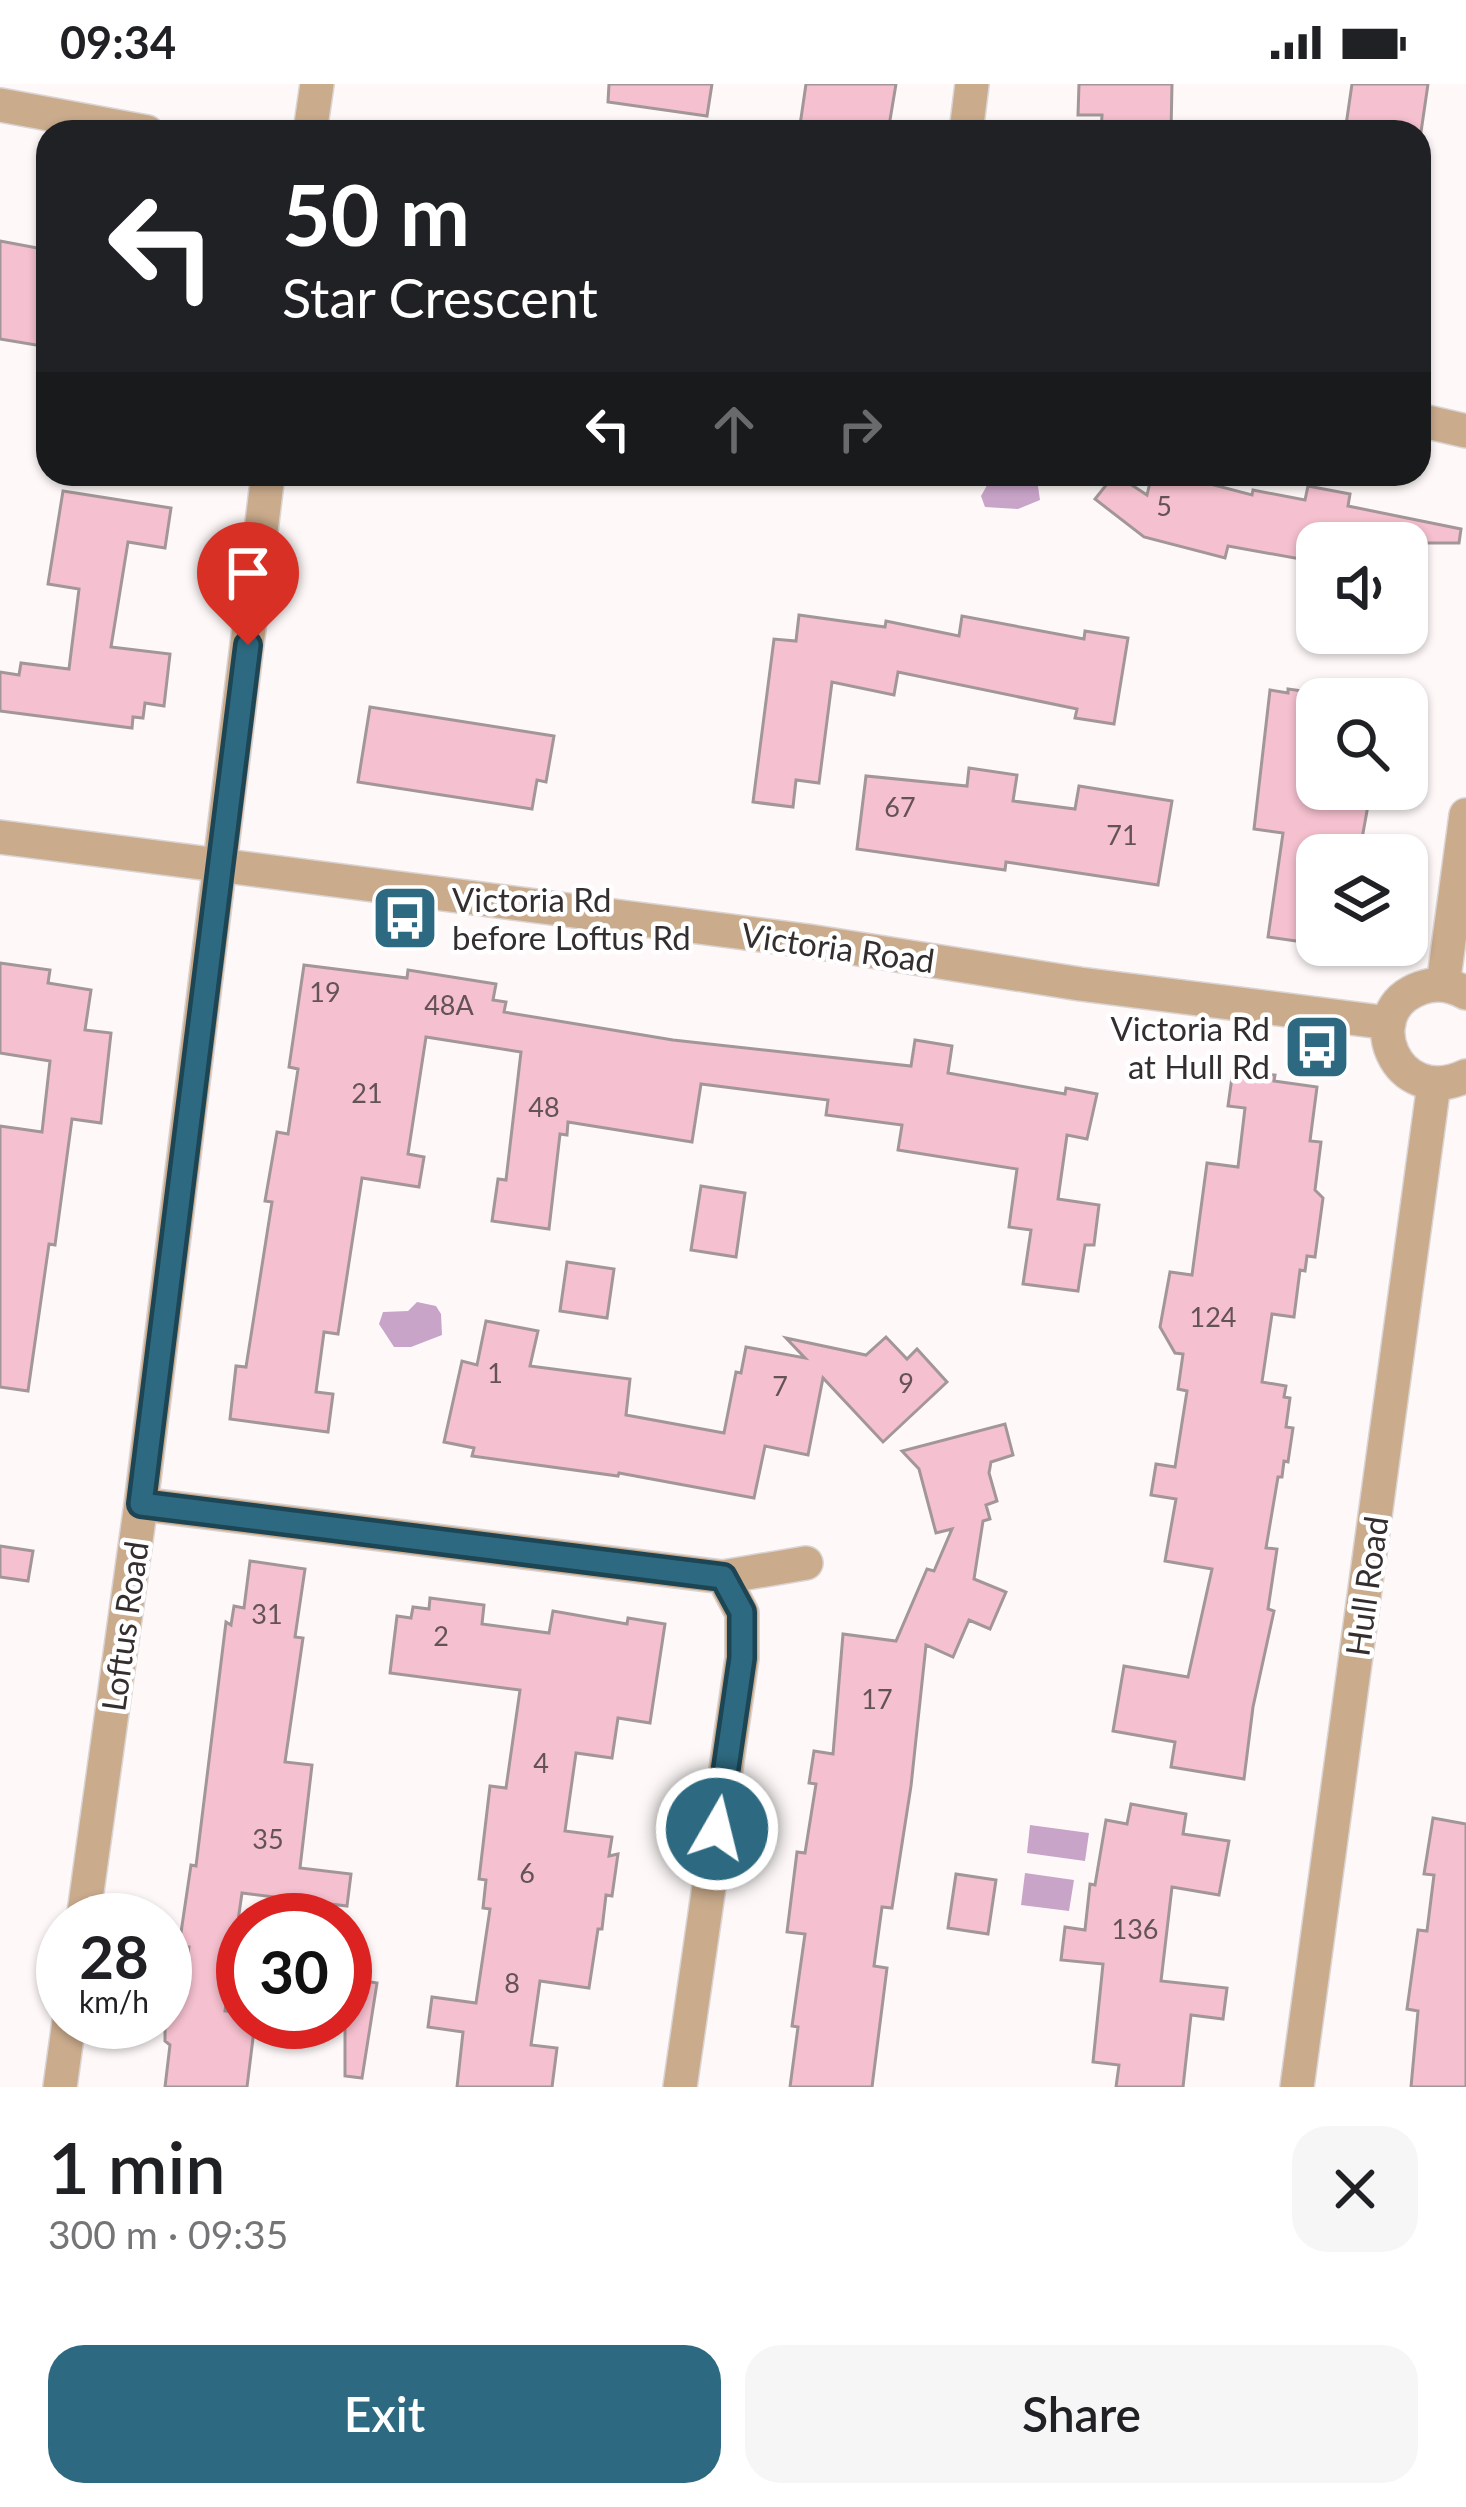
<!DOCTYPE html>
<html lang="en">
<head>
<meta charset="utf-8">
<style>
  :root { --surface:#fff; --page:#f6f6f6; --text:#202124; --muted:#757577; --accent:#2d6a81 }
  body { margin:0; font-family:Lato,sans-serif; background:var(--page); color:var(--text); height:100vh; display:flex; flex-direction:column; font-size:45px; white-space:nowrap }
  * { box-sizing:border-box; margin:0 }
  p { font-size:39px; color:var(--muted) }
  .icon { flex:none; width:66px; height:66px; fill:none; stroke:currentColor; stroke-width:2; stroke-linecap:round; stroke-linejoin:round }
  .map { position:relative; height:2003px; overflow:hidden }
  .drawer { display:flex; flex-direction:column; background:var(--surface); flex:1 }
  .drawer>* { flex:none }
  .guide { position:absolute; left:36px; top:36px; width:1395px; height:366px; border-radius:36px; box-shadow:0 3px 9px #0004; background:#202124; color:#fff; overflow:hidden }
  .fabs { position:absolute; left:1296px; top:438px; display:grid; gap:24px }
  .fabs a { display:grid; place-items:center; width:132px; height:132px; border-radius:24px; background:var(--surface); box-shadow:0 3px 9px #0004; font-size:60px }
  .speed { position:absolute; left:36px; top:1809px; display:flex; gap:24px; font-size:60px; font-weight:700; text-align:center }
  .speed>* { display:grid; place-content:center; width:156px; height:156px; border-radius:50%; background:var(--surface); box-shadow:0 3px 9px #0004; line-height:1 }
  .speed small { font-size:30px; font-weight:400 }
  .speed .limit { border:18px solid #d22; background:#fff; color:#111 }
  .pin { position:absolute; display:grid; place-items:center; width:102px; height:102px; color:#fff; margin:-123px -51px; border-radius:50% 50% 50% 0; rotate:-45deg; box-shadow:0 0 12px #0007 }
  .pin .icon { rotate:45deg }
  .me { position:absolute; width:132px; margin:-66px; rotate:8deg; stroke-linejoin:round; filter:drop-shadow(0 0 9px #0008) }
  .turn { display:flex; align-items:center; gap:42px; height:252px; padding:0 48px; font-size:54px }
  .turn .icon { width:156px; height:156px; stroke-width:2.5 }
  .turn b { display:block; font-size:84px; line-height:102px }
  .lanes { display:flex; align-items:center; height:114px; padding:0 48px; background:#0003; justify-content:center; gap:60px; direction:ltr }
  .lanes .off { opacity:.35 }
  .round { display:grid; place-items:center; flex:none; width:126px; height:126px; border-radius:36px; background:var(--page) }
  .overview { display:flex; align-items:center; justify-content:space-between; height:204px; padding:0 48px }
  h1 { font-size:72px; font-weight:600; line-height:90px }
  .primary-button { display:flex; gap:24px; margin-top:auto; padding:24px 48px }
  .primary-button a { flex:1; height:138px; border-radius:36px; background:var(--accent); color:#fff; font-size:48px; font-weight:600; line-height:138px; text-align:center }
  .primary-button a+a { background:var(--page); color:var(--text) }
  .status { display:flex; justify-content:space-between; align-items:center; height:84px; padding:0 60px; background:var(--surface); direction:ltr }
  .status svg { height:33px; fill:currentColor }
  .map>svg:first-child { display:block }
  .water { fill:#c8a4c8 }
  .building { fill:#f5c0cf; stroke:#a29699; stroke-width:3 }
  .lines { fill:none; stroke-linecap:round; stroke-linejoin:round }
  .minor-casing { stroke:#dad5d4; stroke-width:36 }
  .tertiary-casing { stroke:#dad5d4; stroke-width:36 }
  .minor { stroke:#caab8c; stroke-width:33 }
  .tertiary { stroke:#caab8c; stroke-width:33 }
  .route-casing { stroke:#1d4554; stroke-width:30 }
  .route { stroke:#2d6a81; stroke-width:21 }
  .labels { text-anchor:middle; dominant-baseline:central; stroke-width:9; stroke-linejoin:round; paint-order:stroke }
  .number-label { font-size:27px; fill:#645356 }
  .poi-label { font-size:33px; fill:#342f2e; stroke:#fff; text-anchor:start }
  .street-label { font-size:33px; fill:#342f2e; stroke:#fff }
</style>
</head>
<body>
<div class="status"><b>09:34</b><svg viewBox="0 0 49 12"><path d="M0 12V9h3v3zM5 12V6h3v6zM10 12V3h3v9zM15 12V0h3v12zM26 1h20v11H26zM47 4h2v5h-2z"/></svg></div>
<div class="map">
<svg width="1466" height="2003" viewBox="0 0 1466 2003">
  <rect width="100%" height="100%" fill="#fef9f8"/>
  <path class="water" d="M 1025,390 L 1038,402 L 1040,416 L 1018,425 L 985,423 L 981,412 L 990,396 L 1010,401 L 1009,391 Z
    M 417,1218 L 436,1222 L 441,1230 L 442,1251 L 411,1263 L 394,1263 L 379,1240 L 383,1228 L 408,1227 Z
    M 1030,1741 L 1089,1749 L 1085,1777 L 1027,1769 Z
    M 1025,1789 L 1074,1796 L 1069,1827 L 1021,1821 Z"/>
  <path class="building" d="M 609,0 L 712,0 L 707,32 L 608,18 Z
    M 806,0 L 896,0 L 888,48 L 799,48 Z
    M 1079,0 L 1172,0 L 1171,48 L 1101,48 L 1102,31 L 1078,31 Z
    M 1352,0 L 1428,0 L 1421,48 L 1345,48 Z
    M 0,157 L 48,166 L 48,263 L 0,255 Z
    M 1115,390 L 1147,411 L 1152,390 L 1172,390 L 1252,411 L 1253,406 L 1305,416 L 1308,402 L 1350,410 L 1348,422 L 1461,445 L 1459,459 L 1317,459 L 1317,478 L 1228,462 L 1225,474 L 1144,453 L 1095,415 Z
    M 63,407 L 171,424 L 165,464 L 128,458 L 111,563 L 170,570 L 164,622 L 145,619 L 143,634 L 133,633 L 132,644 L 0,627 L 0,588 L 19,591 L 21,579 L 69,585 L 79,505 L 48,500 Z
    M 799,531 L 885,543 L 886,537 L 959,552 L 962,532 L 1084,555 L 1085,547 L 1128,554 L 1114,640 L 1075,634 L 1077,625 L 898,588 L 894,611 L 832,598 L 819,699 L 796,696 L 793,723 L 753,718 L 774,555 L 796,557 Z
    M 1288,605 L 1317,609 L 1317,705 L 1371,705 L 1359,771 L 1317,771 L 1317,860 L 1268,853 L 1283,749 L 1254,745 L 1270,606 L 1288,609 Z
    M 370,623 L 554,652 L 546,698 L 537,696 L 532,725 L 358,698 Z
    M 969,684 L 1017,691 L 1013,717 L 1075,725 L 1079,702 L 1172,717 L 1158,801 L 1006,778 L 1005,786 L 857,765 L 866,692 L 967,702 Z
    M 0,879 L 50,886 L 48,899 L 91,906 L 85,946 L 111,949 L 101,1039 L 72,1035 L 55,1161 L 49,1160 L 28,1307 L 0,1303 L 0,1042 L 42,1048 L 50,977 L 0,969 Z
    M 304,881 L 407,894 L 408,886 L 496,900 L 493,916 L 506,918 L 504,928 L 673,956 L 911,982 L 915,956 L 952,962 L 948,989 L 1065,1010 L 1066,1004 L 1097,1010 L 1087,1055 L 1067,1051 L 1058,1115 L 1099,1121 L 1094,1161 L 1085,1161 L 1078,1207 L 1023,1200 L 1031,1146 L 1009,1143 L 1017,1085 L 898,1066 L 902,1041 L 826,1031 L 828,1016 L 701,1000 L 692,1058 L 568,1038 L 567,1051 L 560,1050 L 549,1145 L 492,1137 L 498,1095 L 506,1096 L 521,968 L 426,953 L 408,1070 L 424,1073 L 419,1103 L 362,1094 L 338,1250 L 324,1248 L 316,1308 L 333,1310 L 328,1348 L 230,1335 L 236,1282 L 246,1283 L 272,1118 L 265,1117 L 277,1048 L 288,1050 L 298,985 L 289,983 Z
    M 1233,986 L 1275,991 L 1274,997 L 1317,1003 L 1310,1057 L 1321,1058 L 1315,1106 L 1323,1114 L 1315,1173 L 1307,1172 L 1305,1187 L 1300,1186 L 1294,1233 L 1272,1230 L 1262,1298 L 1286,1302 L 1284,1313 L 1290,1314 L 1286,1343 L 1293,1344 L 1288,1378 L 1284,1377 L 1282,1393 L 1278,1393 L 1266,1464 L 1277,1465 L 1268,1525 L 1274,1527 L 1253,1623 L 1244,1695 L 1171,1683 L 1175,1658 L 1113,1647 L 1124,1582 L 1188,1593 L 1212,1485 L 1165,1477 L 1176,1415 L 1151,1411 L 1156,1380 L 1175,1383 L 1187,1307 L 1178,1305 L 1183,1270 L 1175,1269 L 1160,1243 L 1170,1188 L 1192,1191 L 1207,1079 L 1238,1083 L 1245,1024 L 1228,1022 Z
    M 701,1102 L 745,1109 L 736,1173 L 691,1166 Z
    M 567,1178 L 614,1185 L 607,1234 L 560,1227 Z
    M 486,1237 L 538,1247 L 530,1282 L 630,1295 L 626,1331 L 724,1349 L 736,1288 L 741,1289 L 746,1263 L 805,1274 L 786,1254 L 866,1271 L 886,1253 L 907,1275 L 917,1265 L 947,1298 L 883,1358 L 823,1294 L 808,1371 L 765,1362 L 754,1414 L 619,1389 L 618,1392 L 472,1372 L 474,1364 L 444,1358 L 462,1277 L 477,1281 Z
    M 1005,1340 L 1013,1371 L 991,1378 L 989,1389 L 997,1417 L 986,1421 L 990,1435 L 983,1437 L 974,1495 L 1006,1508 L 990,1545 L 969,1536 L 953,1573 L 926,1561 L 911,1702 L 892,1824 L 882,1823 L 874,1882 L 887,1884 L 872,2003 L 790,2003 L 798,1943 L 792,1942 L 805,1850 L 787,1848 L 797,1768 L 805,1769 L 816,1700 L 809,1699 L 814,1667 L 833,1670 L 843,1550 L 896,1557 L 927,1485 L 934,1487 L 952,1445 L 936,1449 L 919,1385 L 902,1367 Z
    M 0,1462 L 33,1467 L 28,1497 L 0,1493 Z
    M 250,1477 L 305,1485 L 295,1553 L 303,1554 L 285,1678 L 312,1681 L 300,1784 L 351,1790 L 347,1822 L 242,1809 L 225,1927 L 243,1929 L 243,1938 L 255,1938 L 247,2003 L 165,2003 L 170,1961 L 165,1957 L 165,1920 L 181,1922 L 189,1863 L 179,1862 L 191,1781 L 196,1782 L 226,1538 L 231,1541 L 234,1522 L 244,1524 Z
    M 430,1514 L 484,1521 L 482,1540 L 549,1549 L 553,1527 L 627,1540 L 628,1534 L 665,1540 L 650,1639 L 618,1634 L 612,1674 L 576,1669 L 565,1747 L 612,1753 L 609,1772 L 618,1770 L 612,1812 L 606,1811 L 602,1845 L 598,1845 L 589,1904 L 540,1897 L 531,1961 L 557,1964 L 552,2003 L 457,2003 L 463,1948 L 428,1943 L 432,1913 L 476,1919 L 490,1825 L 483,1824 L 486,1796 L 479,1795 L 490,1702 L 506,1704 L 520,1606 L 390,1589 L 397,1532 L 411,1534 L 413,1523 L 429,1525 Z
    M 1131,1720 L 1186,1730 L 1183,1750 L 1229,1757 L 1219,1811 L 1172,1803 L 1161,1897 L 1227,1904 L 1223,1935 L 1191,1931 L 1183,2003 L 1116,2003 L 1119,1981 L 1093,1978 L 1103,1880 L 1061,1876 L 1065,1843 L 1085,1846 L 1090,1800 L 1095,1801 L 1106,1736 L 1127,1740 Z
    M 1433,1734 L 1466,1740 L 1466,2003 L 1411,2003 L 1418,1927 L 1407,1925 L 1418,1846 L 1427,1847 L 1434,1791 L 1424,1790 Z
    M 956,1790 L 996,1796 L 988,1850 L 948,1844 Z
    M 345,1894 L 377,1899 L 362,1994 L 345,1992 Z"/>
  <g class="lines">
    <defs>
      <path id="minor" d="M 0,21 L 147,48
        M 310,48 L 317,0
        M 966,48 L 972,0
        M 1419,336 L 1466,347
        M 1443,901 L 1466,731
        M 141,1420 L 723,1493 L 806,1479
        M 83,1836 L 141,1420 L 268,390
        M 60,2003 L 69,1938
        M 680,2003 L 742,1574 L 742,1529 L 723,1493
        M 1297,2003 L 1434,1000"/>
      <path id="tertiary" d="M 0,753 L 808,857 L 1080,900 L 1389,939
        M 1466,909 C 1452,901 1437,898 1421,904 C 1356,926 1395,1026 1466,992"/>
    </defs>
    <use href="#minor" class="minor-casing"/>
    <use href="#tertiary" class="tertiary-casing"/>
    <use href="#minor" class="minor"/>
    <use href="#tertiary" class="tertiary"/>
  </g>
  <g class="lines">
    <defs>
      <path id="route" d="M 248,561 L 141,1420 L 723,1493 L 742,1528 L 742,1574 L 717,1745"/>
    </defs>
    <use href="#route" class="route-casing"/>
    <use href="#route" class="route"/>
  </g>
  <defs>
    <symbol id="bus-square" viewBox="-11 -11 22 22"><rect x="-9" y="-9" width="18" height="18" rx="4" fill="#2d6a81" stroke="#fff"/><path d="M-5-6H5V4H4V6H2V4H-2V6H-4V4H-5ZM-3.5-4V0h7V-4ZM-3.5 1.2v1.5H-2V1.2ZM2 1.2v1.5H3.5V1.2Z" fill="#fff"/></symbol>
  </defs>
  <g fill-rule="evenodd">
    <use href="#bus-square" x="367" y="796" width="76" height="76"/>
    <use href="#bus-square" x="1279" y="925" width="76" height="76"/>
  </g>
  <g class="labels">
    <g class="number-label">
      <text x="1164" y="421">5</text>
      <text x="900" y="722">67</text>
      <text x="1122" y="750">71</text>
      <text x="325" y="907">19</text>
      <text x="449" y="920">48A</text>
      <text x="367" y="1008">21</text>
      <text x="544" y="1022">48</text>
      <text x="1213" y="1232">124</text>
      <text x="495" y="1288">1</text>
      <text x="906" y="1298">9</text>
      <text x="780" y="1301">7</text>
      <text x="267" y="1529">31</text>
      <text x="441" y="1551">2</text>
      <text x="877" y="1614">17</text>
      <text x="541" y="1678">4</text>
      <text x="268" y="1754">35</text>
      <text x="527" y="1788">6</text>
      <text x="1135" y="1844">136</text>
      <text x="512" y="1898">8</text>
    </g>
    <g class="poi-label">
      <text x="452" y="815">Victoria Rd<tspan x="452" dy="38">before Loftus Rd</tspan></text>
      <text x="1270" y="944" text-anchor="end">Victoria Rd<tspan x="1270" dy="38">at Hull Rd</tspan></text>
    </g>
    <g class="street-label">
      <text transform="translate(838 863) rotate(8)">Victoria Road</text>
      <text transform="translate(1366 1502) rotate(-82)">Hull Road</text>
      <text transform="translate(124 1542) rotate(-82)">Loftus Road</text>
    </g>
  </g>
</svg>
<div class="fabs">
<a><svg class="icon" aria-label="sound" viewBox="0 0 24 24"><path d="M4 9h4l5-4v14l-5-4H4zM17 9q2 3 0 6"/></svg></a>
<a><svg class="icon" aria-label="search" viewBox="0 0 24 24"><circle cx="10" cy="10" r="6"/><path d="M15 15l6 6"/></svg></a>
<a><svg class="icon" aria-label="layers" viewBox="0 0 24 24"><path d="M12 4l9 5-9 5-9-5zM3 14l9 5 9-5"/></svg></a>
</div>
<div class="speed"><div>28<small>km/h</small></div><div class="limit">30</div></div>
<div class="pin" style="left:248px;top:561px;background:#d93025"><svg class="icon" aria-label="arrive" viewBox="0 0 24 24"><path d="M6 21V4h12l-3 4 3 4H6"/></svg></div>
<svg class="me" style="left:717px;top:1745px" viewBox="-20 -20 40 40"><circle r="17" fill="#2d6a81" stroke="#fff" stroke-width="3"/><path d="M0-11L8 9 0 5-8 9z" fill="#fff"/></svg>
<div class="guide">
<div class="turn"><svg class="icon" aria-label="left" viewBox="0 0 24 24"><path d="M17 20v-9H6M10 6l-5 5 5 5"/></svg><div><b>50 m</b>Star Crescent</div></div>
<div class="lanes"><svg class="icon" aria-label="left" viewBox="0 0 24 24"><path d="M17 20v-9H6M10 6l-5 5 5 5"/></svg><svg class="icon off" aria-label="ahead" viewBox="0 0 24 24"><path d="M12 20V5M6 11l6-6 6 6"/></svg><svg class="icon off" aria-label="right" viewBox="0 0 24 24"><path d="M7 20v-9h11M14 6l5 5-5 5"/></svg></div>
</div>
</div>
<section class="drawer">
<div class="overview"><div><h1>1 min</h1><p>300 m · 09:35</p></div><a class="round"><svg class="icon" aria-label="close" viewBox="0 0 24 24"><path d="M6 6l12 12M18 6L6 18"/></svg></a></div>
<div class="primary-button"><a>Exit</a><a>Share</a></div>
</section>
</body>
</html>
